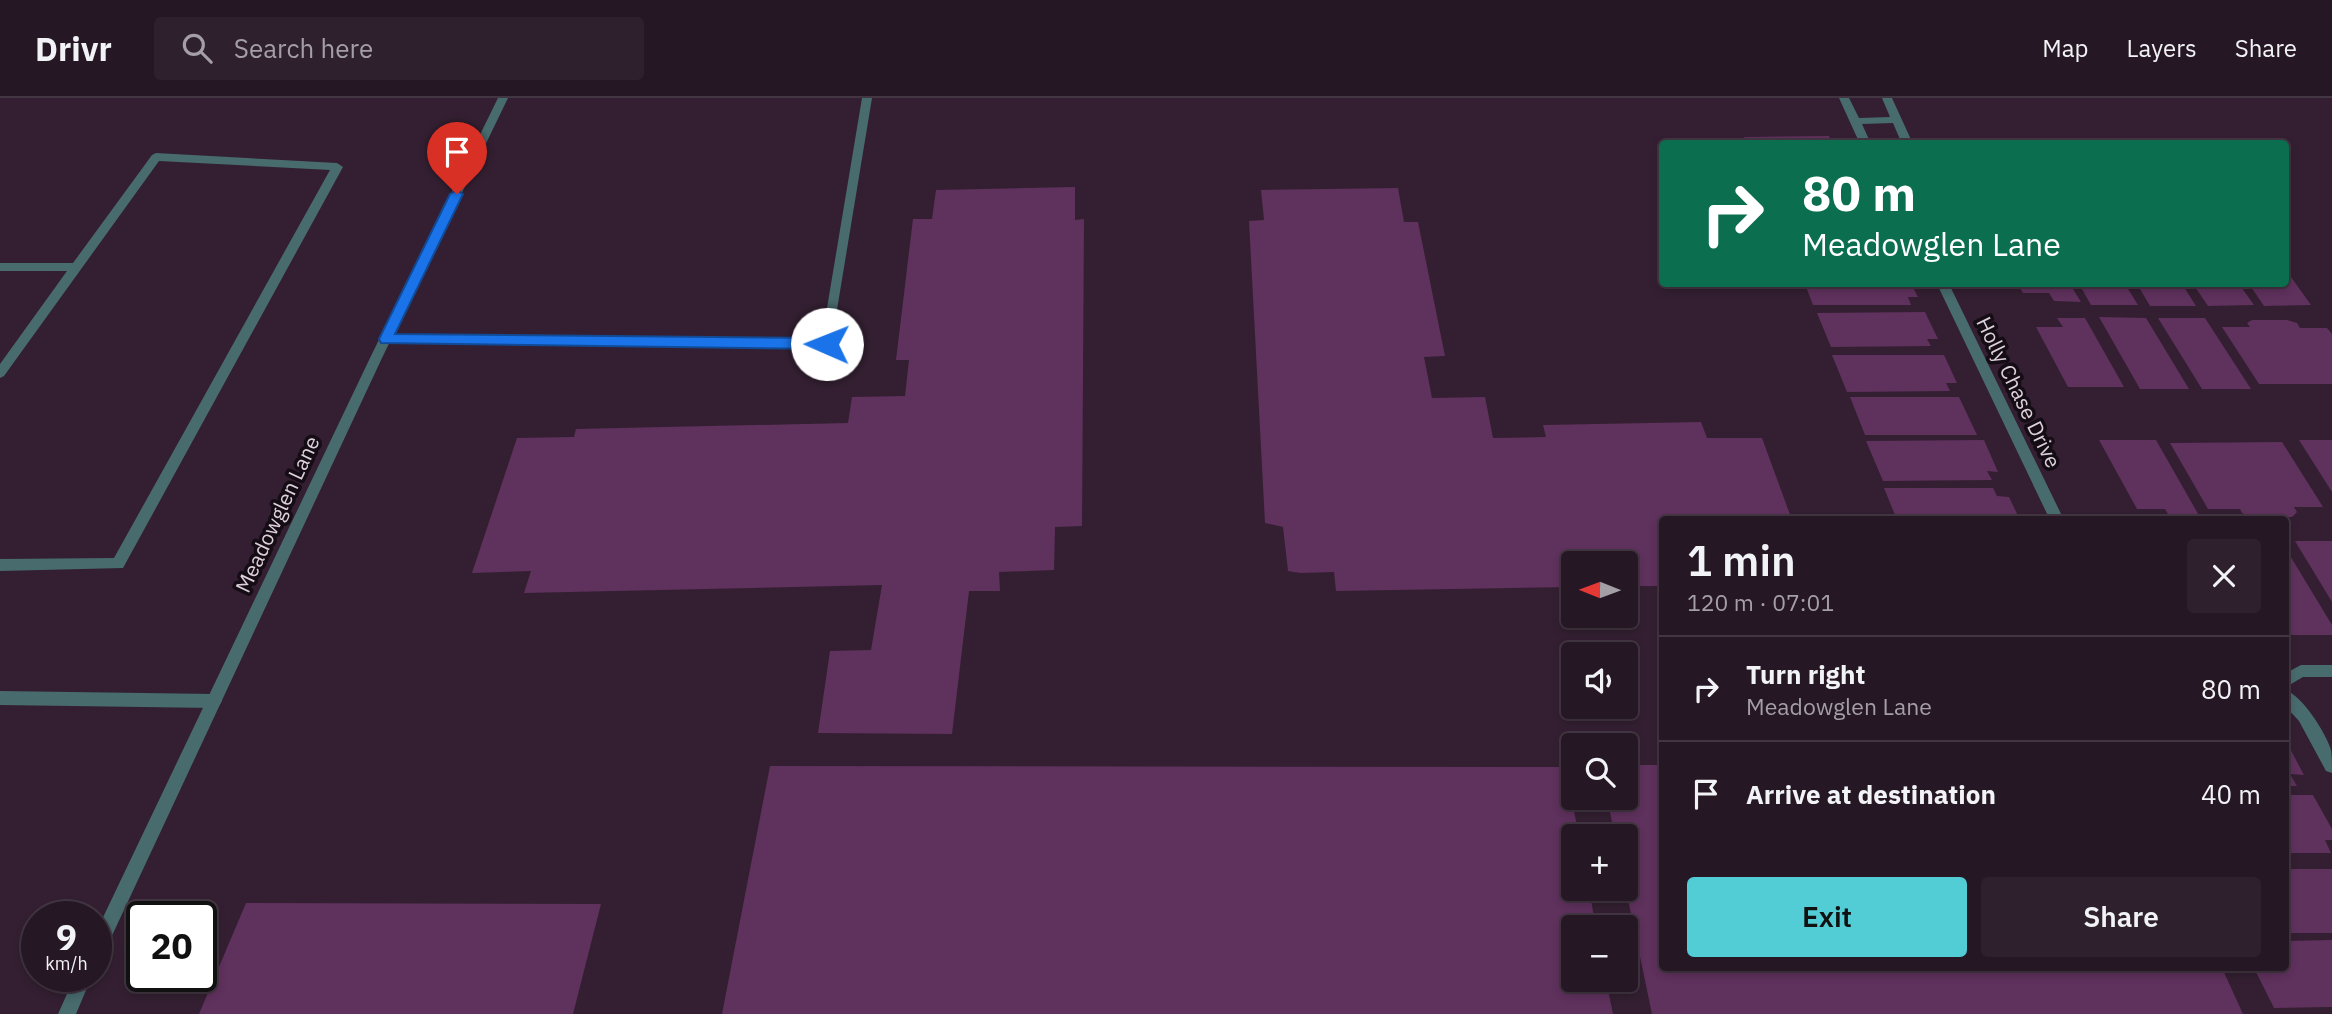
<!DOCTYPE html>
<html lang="en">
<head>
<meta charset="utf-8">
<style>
  :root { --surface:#261725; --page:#2e202d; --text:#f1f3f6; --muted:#a49fa7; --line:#423642; --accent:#52ccd5 }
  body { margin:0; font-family:"IBM Plex Sans",sans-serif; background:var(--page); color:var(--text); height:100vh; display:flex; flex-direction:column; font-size:26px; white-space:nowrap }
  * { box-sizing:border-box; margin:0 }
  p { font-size:23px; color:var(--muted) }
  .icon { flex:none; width:38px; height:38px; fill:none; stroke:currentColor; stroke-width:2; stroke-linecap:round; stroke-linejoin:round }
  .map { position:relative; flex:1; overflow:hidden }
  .details { position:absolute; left:1659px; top:418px; width:630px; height:455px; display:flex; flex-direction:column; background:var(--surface); border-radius:7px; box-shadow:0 4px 10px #0003,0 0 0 2px var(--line) }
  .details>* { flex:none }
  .top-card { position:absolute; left:1659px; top:42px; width:630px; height:147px; border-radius:7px; box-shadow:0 4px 10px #0003,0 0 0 2px var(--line); background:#0b6e4f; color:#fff; overflow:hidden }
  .needle { width:46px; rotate:271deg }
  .controls { position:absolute; left:1561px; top:453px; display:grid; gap:14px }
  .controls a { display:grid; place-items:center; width:77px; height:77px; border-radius:7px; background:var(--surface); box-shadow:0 4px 10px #0003,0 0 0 2px var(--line); font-size:35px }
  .speed { position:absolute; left:21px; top:803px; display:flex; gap:14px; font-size:35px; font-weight:700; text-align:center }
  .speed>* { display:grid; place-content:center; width:91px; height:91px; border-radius:50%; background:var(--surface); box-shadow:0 4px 10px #0003,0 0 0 2px var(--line); line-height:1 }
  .speed small { font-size:18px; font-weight:400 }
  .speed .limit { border:4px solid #111; border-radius:10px; background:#fff; color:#111 }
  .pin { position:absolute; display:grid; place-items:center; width:60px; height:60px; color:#fff; margin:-72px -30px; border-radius:50% 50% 50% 0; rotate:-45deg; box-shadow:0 0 7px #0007 }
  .pin .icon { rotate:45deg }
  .me { position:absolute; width:77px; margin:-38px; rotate:271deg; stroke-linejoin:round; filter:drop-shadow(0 0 5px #0008) }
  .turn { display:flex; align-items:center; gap:24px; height:147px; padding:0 28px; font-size:32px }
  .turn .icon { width:91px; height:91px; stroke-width:2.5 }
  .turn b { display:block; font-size:49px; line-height:60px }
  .round { display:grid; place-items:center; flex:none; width:74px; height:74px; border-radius:7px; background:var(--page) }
  .overview { display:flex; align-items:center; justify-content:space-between; height:119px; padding:0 28px }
  h1 { font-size:42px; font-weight:600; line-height:52px }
  .cta { display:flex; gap:14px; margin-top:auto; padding:14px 28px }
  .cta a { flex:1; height:80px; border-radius:7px; background:var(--accent); color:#111; font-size:28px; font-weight:600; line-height:80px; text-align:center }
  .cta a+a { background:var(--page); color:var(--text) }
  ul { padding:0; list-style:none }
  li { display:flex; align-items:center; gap:21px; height:105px; padding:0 28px; border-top:2px solid var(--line) }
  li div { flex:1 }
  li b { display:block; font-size:26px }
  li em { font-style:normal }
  header { display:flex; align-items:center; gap:42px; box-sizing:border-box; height:98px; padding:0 35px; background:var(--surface); border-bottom:2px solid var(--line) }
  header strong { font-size:33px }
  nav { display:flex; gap:38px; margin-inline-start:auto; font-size:24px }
  .search { width:490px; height:63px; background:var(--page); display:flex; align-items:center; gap:18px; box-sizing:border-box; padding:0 24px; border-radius:7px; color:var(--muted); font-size:26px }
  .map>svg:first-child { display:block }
  .building { fill:#5f315d }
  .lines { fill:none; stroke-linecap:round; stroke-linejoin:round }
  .service { fill:#486b6e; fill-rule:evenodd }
  .tertiary { fill:#486b6e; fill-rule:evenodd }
  .route { fill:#1a73e8; stroke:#114b97; stroke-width:2 }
  .labels { text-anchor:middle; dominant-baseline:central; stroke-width:7; stroke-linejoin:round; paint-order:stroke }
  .street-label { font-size:21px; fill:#ddd0db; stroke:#150d15 }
</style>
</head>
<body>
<header>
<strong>Drivr</strong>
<div class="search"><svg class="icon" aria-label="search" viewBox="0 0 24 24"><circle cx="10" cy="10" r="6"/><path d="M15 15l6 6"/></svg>Search here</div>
<nav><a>Map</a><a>Layers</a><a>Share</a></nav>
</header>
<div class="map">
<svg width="2332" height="916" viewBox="0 0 2332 916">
  <rect width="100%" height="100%" fill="#331f31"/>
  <path class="building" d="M 1829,38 L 1832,46 L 1747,46 L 1744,39 Z
    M 1075,89 L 1075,122 L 1084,121 L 1082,428 L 1055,429 L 1054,472 L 999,474 L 1000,493 L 969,493 L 952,636 L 818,635 L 830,553 L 871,552 L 882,487 L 524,495 L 531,473 L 472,475 L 517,340 L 574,339 L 576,331 L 848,325 L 852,299 L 905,298 L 909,262 L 896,262 L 913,121 L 932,121 L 936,92 Z
    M 1398,90 L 1404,124 L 1418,124 L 1445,258 L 1424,259 L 1432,300 L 1485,299 L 1493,340 L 1546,339 L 1543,327 L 1701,324 L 1707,340 L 1762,340 L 1792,422 L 1662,422 L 1662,488 L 1626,488 L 1626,466 L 1573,466 L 1573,489 L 1336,493 L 1334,474 L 1300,475 L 1288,473 L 1283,429 L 1265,425 L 1249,123 L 1264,122 L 1261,92 Z
    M 2286,172 L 2311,207 L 2264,208 L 2249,186 L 2286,186 Z
    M 1805,186 L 1911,186 L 1918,199 L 1908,199 L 1911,207 L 1813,207 Z
    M 2018,186 L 2070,186 L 2081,204 L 2054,203 L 2049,195 L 2023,195 Z
    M 2079,186 L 2125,186 L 2138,207 L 2091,207 Z
    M 2137,186 L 2182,186 L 2196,208 L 2150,208 Z
    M 2193,186 L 2239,186 L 2254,207 L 2208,208 Z
    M 1925,214 L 1938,241 L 1927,241 L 1931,248 L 1831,249 L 1817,215 Z
    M 2099,219 L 2146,220 L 2189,291 L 2140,291 Z
    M 2057,220 L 2085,220 L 2124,289 L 2068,289 L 2036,229 L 2063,229 Z
    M 2158,220 L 2205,220 L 2251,291 L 2202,291 Z
    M 2252,222 L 2287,222 L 2297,225 L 2300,230 L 2327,230 L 2332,236 L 2332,286 L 2259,286 L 2222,229 L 2250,229 L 2247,225 Z
    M 1832,257 L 1944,257 L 1957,285 L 1946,285 L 1950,293 L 1847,294 Z
    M 1850,299 L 1959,299 L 1977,337 L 1865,337 Z
    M 1984,342 L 1998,374 L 1987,373 L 1992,382 L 1883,383 L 1866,343 Z
    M 2099,342 L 2156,342 L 2201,421 L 2171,421 L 2165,411 L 2137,411 Z
    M 2299,342 L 2332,342 L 2332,394 Z
    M 2282,344 L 2323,409 L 2294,409 L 2297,414 L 2292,419 L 2252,419 L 2242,415 L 2240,411 L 2208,411 L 2170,345 Z
    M 1884,390 L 1993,390 L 1997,398 L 2009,399 L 2020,422 L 1897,422 Z
    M 2295,443 L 2332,443 L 2332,504 Z
    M 2286,451 L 2332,527 L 2332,537 L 2286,537 Z
    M 2286,643 L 2304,677 L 2290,676 L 2297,688 L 2286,688 Z
    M 1626,667 L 1662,667 L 1662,870 L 2222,870 L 2243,916 L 1652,916 L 1626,792 L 1626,738 L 1615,738 L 1607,700 L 1626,700 Z
    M 770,668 L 1565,669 L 1579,738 L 1573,738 L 1573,791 L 1589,791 L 1596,830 L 1573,830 L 1573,882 L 1606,882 L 1613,916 L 722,916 Z
    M 2286,697 L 2313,697 L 2332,731 L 2332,742 L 2325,742 L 2331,755 L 2286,755 Z
    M 2286,771 L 2332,771 L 2332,835 L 2286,835 Z
    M 246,805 L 601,806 L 573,916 L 199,916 Z
    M 2332,842 L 2332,909 L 2274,910 L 2254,870 L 2286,870 L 2286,843 Z"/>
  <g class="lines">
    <path class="service" d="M 862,0 L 872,0 L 831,248 L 386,245 L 380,241 L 386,237 L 822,240 Z
      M 1839,0 L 1849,0 L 1859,20 L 1890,19 L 1882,0 L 1892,0 L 1913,46 L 1902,46 L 1893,25 L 1862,26 L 1871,46 L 1860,46 Z
      M 156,55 L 337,65 L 343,69 L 123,470 L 0,473 L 0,461 L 114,460 L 330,72 L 159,63 L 4,278 L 0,280 L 0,266 L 67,173 L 0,173 L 0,165 L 73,165 L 152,57 Z
      M 1937,186 L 1949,186 L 2064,422 L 2050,422 Z
      M 2301,567 L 2332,567 L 2332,579 L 2303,579 L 2286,589 L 2286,575 Z
      M 2286,592 C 2303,599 2326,635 2331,652 C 2332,658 2332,668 2332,675 L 2326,673 L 2299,623 L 2286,609 Z
      M 0,593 L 214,596 L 219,598 L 222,603 L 219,608 L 214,610 L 0,607 Z"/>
    <path class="tertiary" d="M 498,0 L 508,0 L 382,260 L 102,859 L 96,861 L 96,834 L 370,260 Z
      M 75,878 L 92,878 L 76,916 L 58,916 Z"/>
  </g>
  <path class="route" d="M 457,92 L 463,96 L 395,236 L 827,240 L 834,246 L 827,251 L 381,245 L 379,241 L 450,96 Z"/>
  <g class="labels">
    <g class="street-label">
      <text transform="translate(2019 294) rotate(64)">Holly Chase Drive</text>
      <text transform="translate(277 416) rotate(-65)">Meadowglen Lane</text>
    </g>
  </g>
</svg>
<div class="controls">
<a><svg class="needle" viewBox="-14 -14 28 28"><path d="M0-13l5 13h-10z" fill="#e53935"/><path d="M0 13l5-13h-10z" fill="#a49fa7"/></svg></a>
<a><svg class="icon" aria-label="sound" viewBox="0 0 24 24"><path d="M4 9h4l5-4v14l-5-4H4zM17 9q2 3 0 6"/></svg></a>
<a><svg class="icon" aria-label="search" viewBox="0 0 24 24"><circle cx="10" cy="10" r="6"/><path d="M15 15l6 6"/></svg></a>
<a>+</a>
<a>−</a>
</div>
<div class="speed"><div>9<small>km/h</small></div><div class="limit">20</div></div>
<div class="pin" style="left:457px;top:96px;background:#d93025"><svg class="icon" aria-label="arrive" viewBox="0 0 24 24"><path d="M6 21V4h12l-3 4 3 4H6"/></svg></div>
<svg class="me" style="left:827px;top:246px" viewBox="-20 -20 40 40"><circle r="19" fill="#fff"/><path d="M0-13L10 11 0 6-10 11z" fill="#1a73e8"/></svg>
<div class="top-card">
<div class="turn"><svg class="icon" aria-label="right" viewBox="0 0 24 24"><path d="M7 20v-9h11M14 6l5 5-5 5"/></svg><div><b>80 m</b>Meadowglen Lane</div></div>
</div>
<section class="details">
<div class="overview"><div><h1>1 min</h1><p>120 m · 07:01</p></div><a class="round"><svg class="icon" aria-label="close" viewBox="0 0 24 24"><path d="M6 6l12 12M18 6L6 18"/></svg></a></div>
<ul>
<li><svg class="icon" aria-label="right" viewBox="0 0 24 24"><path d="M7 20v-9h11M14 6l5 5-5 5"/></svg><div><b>Turn right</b><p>Meadowglen Lane</p></div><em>80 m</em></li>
<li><svg class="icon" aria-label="arrive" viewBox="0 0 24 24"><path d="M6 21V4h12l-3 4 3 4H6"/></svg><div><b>Arrive at destination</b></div><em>40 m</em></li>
</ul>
<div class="cta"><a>Exit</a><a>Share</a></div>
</section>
</div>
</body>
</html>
